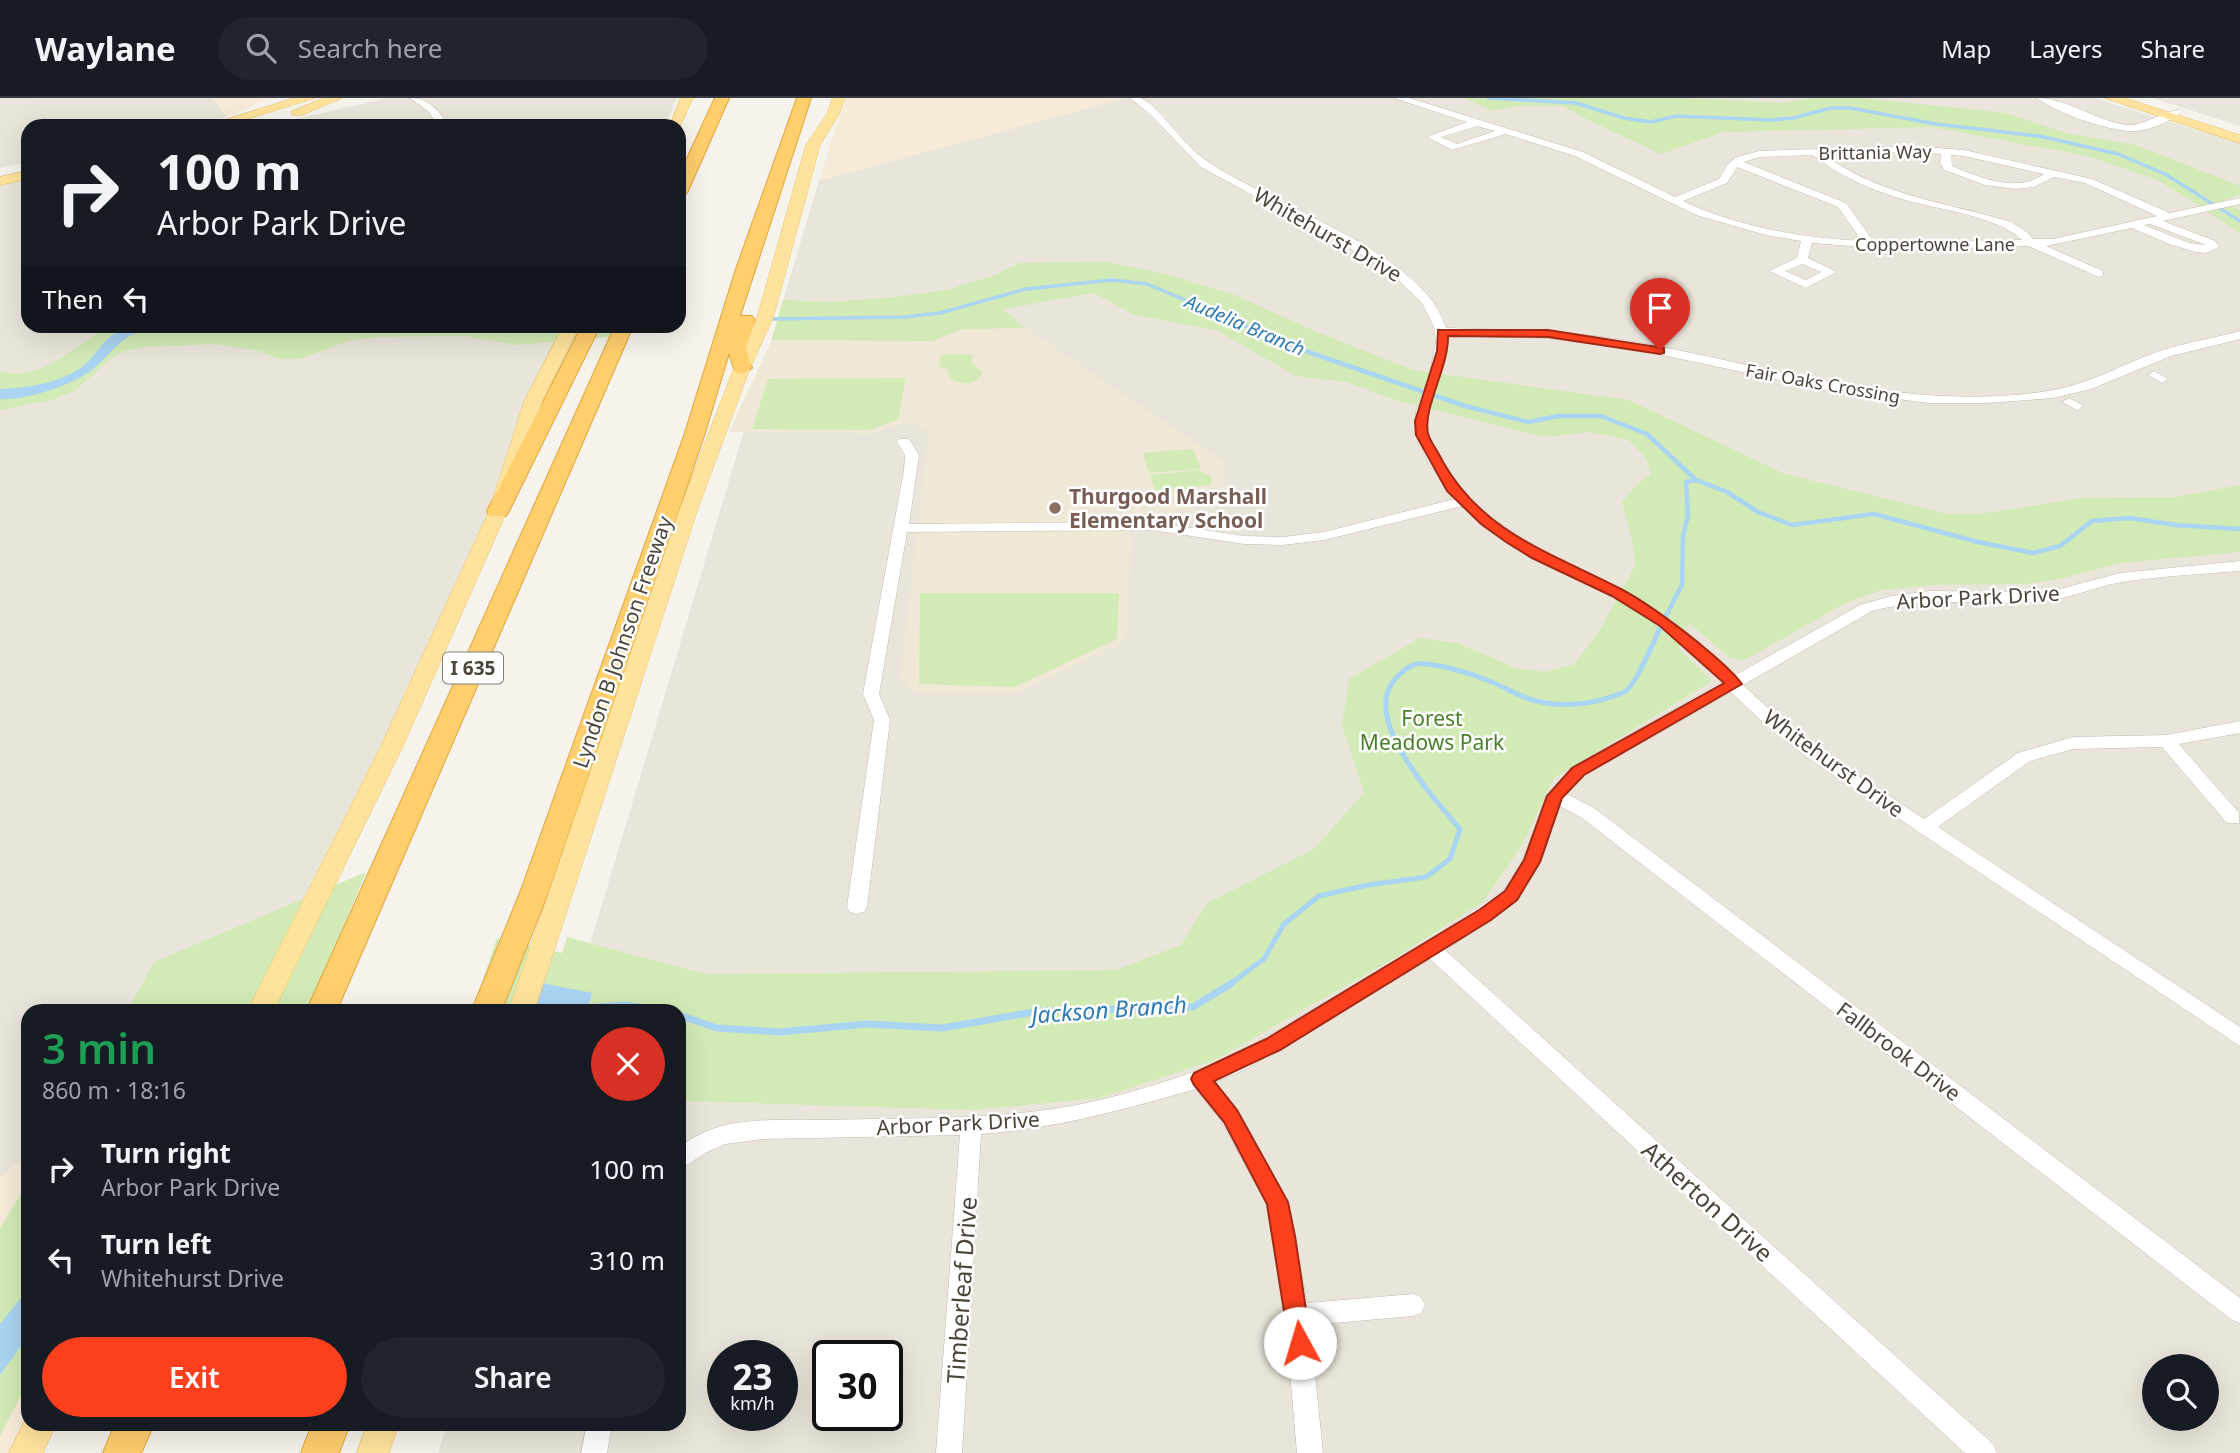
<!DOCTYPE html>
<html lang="en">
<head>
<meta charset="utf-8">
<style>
  :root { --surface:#171b24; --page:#20242c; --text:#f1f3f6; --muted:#9ea1a6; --line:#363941; --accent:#fc3f1d }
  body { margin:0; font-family:"Noto Sans",sans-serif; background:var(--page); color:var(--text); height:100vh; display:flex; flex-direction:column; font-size:26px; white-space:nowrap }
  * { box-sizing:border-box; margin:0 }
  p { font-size:23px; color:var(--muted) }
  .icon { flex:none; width:38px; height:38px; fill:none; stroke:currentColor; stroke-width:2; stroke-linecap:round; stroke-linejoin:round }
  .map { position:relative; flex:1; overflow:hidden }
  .drawer { position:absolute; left:21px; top:906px; width:665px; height:427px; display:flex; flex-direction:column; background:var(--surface); border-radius:21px; box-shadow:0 7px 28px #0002 }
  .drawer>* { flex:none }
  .top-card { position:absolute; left:21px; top:21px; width:665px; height:214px; border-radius:21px; box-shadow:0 7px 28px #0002; background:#171b24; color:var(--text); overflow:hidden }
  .controls { position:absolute; left:2142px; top:1256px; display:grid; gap:14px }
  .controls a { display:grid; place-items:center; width:77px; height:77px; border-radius:50%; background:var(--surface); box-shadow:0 7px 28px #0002; font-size:35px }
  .speed { position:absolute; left:707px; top:1242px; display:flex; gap:14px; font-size:35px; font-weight:700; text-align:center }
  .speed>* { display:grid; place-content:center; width:91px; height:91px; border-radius:50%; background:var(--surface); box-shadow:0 7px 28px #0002; line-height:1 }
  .speed small { font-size:18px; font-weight:400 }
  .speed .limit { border:4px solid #111; border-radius:10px; background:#fff; color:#111 }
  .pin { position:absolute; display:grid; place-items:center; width:60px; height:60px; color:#fff; margin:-72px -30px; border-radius:50% 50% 50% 0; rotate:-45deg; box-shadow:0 0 7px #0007 }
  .pin .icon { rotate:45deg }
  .me { position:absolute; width:77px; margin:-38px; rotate:354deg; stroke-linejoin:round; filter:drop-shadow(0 0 5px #0008) }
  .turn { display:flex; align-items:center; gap:24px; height:147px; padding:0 21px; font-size:32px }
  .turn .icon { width:91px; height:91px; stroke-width:2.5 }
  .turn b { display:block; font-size:49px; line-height:60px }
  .then { display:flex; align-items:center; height:66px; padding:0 21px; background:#0003; gap:14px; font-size:26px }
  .round { display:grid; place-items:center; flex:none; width:74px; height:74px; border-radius:37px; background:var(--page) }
  .summary { display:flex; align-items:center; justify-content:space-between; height:119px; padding:0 21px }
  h1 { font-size:42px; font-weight:600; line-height:52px; color:#1e9e55 }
  .button { display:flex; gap:14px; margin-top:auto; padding:14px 21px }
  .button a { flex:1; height:80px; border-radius:42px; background:var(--accent); color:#fff; font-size:28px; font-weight:600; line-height:80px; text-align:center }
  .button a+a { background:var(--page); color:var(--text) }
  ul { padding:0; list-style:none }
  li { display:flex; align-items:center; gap:21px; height:91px; padding:0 21px }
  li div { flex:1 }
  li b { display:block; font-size:26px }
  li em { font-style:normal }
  header { display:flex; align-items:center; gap:42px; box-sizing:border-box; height:98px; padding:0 35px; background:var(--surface); border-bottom:2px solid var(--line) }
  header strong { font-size:33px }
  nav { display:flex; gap:38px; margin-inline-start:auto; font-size:24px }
  .search { width:490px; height:63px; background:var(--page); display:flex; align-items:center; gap:18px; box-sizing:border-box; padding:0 24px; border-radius:38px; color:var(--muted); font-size:26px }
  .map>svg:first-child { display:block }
  .residential { fill:#eae5da; fill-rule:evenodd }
  .commercial { fill:#f7ead8 }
  .education { fill:#efe8d6 }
  .green { fill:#d2eab5 }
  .water { fill:#a9d4f2 }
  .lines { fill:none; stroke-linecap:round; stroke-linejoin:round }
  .stream-far3 { stroke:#a9d4f2; stroke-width:3.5 }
  .stream-far2 { stroke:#a9d4f2; stroke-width:4.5 }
  .stream-far1 { stroke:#a9d4f2; stroke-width:5 }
  .stream { stroke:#a9d4f2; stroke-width:7 }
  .minor-casing { stroke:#c2bbae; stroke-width:1 }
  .major-casing { stroke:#e6c16a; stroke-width:1 }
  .highway-casing { stroke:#e0a43c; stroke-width:2 }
  .minor { fill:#fff; fill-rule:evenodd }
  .major { fill:#ffe39c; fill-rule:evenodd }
  .highway { fill:#ffcf6e; fill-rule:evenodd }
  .route { fill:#fc3f1d; stroke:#a42913; stroke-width:2 }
  .education-dot { fill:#8d6e63; stroke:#fff; stroke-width:2.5 }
  .labels { text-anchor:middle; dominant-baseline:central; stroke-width:5; stroke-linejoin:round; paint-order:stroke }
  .far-street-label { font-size:18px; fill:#4b4439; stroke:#fff }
  .far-water-label { font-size:19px; font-style:italic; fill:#2e7ab2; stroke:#fff }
  .shield { fill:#fff; stroke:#817c74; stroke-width:2 }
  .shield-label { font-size:19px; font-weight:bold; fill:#4b4439 }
  .street-label { font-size:21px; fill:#4b4439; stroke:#fff }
  .education-label { font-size:21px; font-weight:bold; fill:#785e54; stroke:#fff; text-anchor:start }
  .park-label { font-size:21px; fill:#4a7f2a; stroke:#fff }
  .water-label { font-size:23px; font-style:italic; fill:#2e7ab2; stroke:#fff }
  .near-street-label { font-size:24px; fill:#4b4439; stroke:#fff }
</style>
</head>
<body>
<header>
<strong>Waylane</strong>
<div class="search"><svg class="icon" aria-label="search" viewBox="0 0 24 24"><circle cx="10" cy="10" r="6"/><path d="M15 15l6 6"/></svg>Search here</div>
<nav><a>Map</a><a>Layers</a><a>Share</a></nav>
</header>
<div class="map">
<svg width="2240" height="1355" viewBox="0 0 2240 1355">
  <rect width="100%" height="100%" fill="#f6f3ec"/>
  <path class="residential" d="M 0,0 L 212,0 L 227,19 L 194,28 L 28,28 L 28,64 L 0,70 Z
    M 387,0 L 677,0 L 665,28 L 265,28 Z
    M 1120,0 L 2095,0 L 2240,46 L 2240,1355 L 438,1355 L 447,1327 L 679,1326 L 679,914 L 570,913 L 819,83 ZM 723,1258 L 782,1258 L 782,1318 L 723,1318 ZM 828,1258 L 887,1258 L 887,1318 L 828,1318 ZM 2154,1269 L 2207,1269 L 2207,1321 L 2154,1321 Z
    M 2153,0 L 2240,0 L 2240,28 Z
    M 28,81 L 28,228 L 582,228 L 316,795 L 213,913 L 28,914 L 28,1060 L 0,1082 L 0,87 Z"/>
  <path class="commercial" d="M 212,0 L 269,0 L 227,19 Z
    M 846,0 L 1120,0 L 1122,1 L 819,83 Z
    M 28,1057 L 28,1326 L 32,1355 L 0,1355 L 0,1079 Z"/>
  <path class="education" d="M 1025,230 L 1223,363 L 1224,388 L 1214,395 L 1192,399 L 1189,403 L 1194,420 L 1133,418 L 1126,543 L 1016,596 L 915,595 L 900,579 L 928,337 L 924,330 L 911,326 L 900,326 L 872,336 L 729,334 L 772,242 L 932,243 L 962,231 Z"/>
  <path class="green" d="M 1464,0 L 1677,0 L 1785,5 L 1812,0 L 1861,0 L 2006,15 L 2069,36 L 2136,47 L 2240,88 L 2240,97 L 2224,102 L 2240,113 L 2240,135 L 2158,82 L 2087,58 L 1931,29 L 1724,34 L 1661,56 L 1590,23 L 1563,8 L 1519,8 L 1493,13 Z
    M 1108,164 L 1169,177 L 1235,197 L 1319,235 L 1413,272 L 1629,302 L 1785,376 L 1948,416 L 1979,416 L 2083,400 L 2176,399 L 2240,387 L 2240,454 L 2121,465 L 2060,481 L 2025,486 L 1933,487 L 1881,492 L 1845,505 L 1745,562 L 1730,560 L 1689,525 L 1679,551 L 1712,583 L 1554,680 L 1522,747 L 1484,803 L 1398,858 L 1215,962 L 1100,1000 L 973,1012 L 679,1003 L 679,914 L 472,914 L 497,840 L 562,855 L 567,839 L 705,876 L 1116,872 L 1181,847 L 1207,805 L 1314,751 L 1364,695 L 1342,627 L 1349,581 L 1420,540 L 1457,545 L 1516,570 L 1545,574 L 1575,566 L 1601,530 L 1635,468 L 1632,441 L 1622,404 L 1636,387 L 1651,376 L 1646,360 L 1629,342 L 1590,334 L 1544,339 L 1398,303 L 1346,284 L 1296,278 L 1216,232 L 1134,217 L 1094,195 L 1003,211 L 1025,230 L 962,231 L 932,243 L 772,242 L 783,202 L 830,204 L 896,199 L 947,192 L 995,177 L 1019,165 Z
    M 111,228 L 614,228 L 609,239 L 517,247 L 464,238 L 380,239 L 351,242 L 300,261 L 278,261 L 259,253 L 215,246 L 143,249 L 125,253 L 112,259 L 76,292 L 52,302 L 0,312 L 0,273 C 42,286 76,245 111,228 Z
    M 969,256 L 974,259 L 971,263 L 982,274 C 977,289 960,288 949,279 L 948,271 L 939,269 L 941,257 Z
    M 906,280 L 898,322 L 869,332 L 752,331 L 768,281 Z
    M 1193,351 L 1201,371 L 1149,375 L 1143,355 Z
    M 1198,372 L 1211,378 L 1212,384 L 1209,387 L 1178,392 L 1175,390 L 1165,395 L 1155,392 L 1150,377 Z
    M 920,495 L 1119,495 L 1117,541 L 1015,589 L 919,586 Z
    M 366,774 L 308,913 L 127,914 L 154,864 Z
    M 28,1084 L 28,1284 L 0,1338 L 0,1130 Z"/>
  <path class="water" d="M 137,228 L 321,228 L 142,233 C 119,239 110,258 92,272 C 72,287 25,303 0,301 L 0,291 C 25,290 53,286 76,273 C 104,255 96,237 137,228 Z
    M 522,881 L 592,895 L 587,913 L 513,914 Z
    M 28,1191 L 28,1238 L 0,1277 L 0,1226 Z"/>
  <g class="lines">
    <path class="stream-far3" d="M 1488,0 L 1576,5 L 1624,20 L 1651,24 L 1676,18 L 1771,22 L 1793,20 L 1831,10 L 1850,10 L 1936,26 L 2039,38 L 2118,56 L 2165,76 L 2240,123
      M 769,221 L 905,219 L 940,215 L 1026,191 L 1112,182 L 1147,186 L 1247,228"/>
    <path class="stream-far2" d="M 1243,227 L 1311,255 L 1465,308 L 1528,324 L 1559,318 L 1601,318 L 1647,336 L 1696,382
      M 1666,518 L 1682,487 L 1683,438 L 1688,417 L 1686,384 L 1696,382 L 1727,394 L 1758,414 L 1792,427 L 1874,416 L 1978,444 L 2033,455 L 2060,448 L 2092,423 L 2129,420 L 2176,427 L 2240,431"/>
    <path class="stream-far1" d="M 1230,886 L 1264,861 L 1284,826 L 1319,798 L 1368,787 L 1426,779 L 1450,761 L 1460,731 C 1434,700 1356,617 1398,578 C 1406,570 1414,564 1426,566 C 1445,568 1469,575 1487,582 C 1503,588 1519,599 1536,603 C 1565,610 1597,606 1624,594 C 1636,589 1658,532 1667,516"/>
    <path class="stream" d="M 583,910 L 626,907 L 670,914
      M 679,917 L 717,930 L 780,934 L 867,926 L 942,930 L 1040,913 L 1193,909 L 1232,885"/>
    <defs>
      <path id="minor" d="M 410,0 C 430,0 438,13 449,28 L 439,28 L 428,13 Z
        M 1130,0 L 1141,0 L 1149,5 C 1170,23 1186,50 1210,65 C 1273,107 1425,156 1446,230 C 1512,232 1577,233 1641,245 C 1777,270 1914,316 2054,292 C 2092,285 2126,264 2163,252 C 2188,244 2215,240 2240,233 L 2240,241 L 2171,258 L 2091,291 L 2053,300 L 1987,305 L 1929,305 L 1827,292 L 1639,252 L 1548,240 L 1447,238 C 1452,272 1421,303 1429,336 C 1452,424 1574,463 1643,504 C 1677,524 1706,549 1734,578 L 1860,507 L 1892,498 L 1930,493 L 2038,494 L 2060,491 L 2120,475 L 2240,463 L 2240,473 C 2201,476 2161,478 2122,484 C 2093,489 2067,502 2038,504 C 1981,507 1927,498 1872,513 L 1743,587 C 1797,640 1861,679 1924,721 L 2018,655 L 2073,639 L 2166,637 L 2240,623 L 2240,635 L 2179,646 L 2239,715 L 2239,725 L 2227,725 L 2162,649 L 2073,651 L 2030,663 L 1938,729 L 2240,929 L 2240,948 L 1811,662 L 1770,631 L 1731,594 L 1584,677 L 1567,696 L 1594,710 L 2240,1200 L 2240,1225 L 2232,1222 L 1582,720 L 1560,708 L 1541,763 L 1518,802 L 1445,852 L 1993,1346 L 1997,1355 L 1965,1355 L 1430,861 L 1244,972 L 1215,984 L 1238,1012 L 1288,1104 L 1307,1205 L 1413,1196 L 1421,1199 L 1425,1207 L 1421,1215 L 1413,1218 L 1310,1227 L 1323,1355 L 1297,1355 L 1285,1217 L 1266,1105 L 1222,1024 L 1196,991 C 1122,1012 1058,1030 981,1036 L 962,1355 L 936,1355 L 960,1037 L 763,1041 L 725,1046 L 707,1054 L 679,1072 L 679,1049 C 692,1040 706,1032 722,1028 C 753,1020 790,1022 822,1022 C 891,1020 961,1022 1030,1014 C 1097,1007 1167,985 1230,960 L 1424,846 L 1504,792 L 1523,762 L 1546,698 L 1572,669 L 1722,584 C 1694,556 1666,530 1631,510 C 1574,476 1510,455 1462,408 L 1324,442 L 1283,447 L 1244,446 L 1152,432 L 907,434 L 879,596 L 890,622 L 867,809 L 864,814 L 857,816 L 850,814 L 847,809 L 874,622 L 863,596 L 904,372 L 905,357 L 897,344 L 899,341 L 909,341 L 919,357 L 909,426 L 1152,424 L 1244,438 L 1283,439 L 1324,434 L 1455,401 L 1428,364 L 1415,334 L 1416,313 L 1429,279 L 1436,244 L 1434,229 L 1422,205 L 1386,170 L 1201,69 L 1151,17 Z
        M 1394,0 L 1409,0 L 1583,54 L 1675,99 L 1719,81 L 1728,66 L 1737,59 L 1759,53 L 1910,48 L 1964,52 L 2092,81 L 2170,115 L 2240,100 L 2240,106 L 2163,123 L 2215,143 L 2219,149 L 2206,155 L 2196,154 L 2169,146 L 2132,130 L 2046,148 L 2103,173 L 2103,177 L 2099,179 L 2028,148 L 1902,152 L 1812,145 L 1808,160 L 1837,174 L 1806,190 L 1769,173 L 1797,160 L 1801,143 L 1766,137 L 1696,117 L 1575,58 L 1506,36 L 1452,52 L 1427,39 L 1467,24 ZM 1477,28 L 1495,33 L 1457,46 L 1441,39 ZM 1910,54 L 1941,56 L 1940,65 L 1944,72 L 1985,87 L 2016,91 L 2034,89 L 2054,79 L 2085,85 L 2157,118 L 2053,141 L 2033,141 L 2027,134 L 2011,124 C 1948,105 1878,97 1825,57 ZM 1813,57 C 1841,79 1871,92 1905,102 C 1936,111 1999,118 2022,142 L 1874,144 L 1846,105 L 1744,64 L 1759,59 ZM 1951,57 L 1964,58 L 2044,76 C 2016,96 1979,79 1952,68 ZM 1737,69 L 1838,109 L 1862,143 C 1802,140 1738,129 1683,103 L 1727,85 ZM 2150,126 L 2206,147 L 2189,145 L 2144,127 ZM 1802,166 L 1821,174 L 1806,182 L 1785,173 Z
        M 2037,0 C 2067,0 2096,23 2127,27 C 2144,29 2174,7 2183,13 C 2171,23 2153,31 2137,33 C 2113,35 2056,15 2037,0 Z
        M 2154,273 L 2168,281 L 2162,285 L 2148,277 Z
        M 2069,300 L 2084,308 L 2077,312 L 2062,304 Z
        M 587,1326 L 612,1326 L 607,1355 L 581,1355 Z"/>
      <path id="major" d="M 295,0 L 315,0 L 225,28 L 205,28 Z
        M 324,0 L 342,0 L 302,17 L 292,17 L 291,14 Z
        M 681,0 L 693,0 L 679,31 L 679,28 L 670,28 Z
        M 833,0 L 845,0 L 839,16 L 820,47 L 773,220 L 750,270 L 698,410 L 534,914 L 508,914 L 680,410 L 734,270 L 757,220 L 806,47 L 827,16 Z
        M 2105,0 L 2124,0 L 2240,37 L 2240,45 Z
        M 28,73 L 28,81 L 0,87 L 0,79 Z
        M 563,228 L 579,228 L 542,304 L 507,413 L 403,648 L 273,914 L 247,914 L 381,648 L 489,413 L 524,304 Z
        M 28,1316 L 28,1326 L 56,1326 L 43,1355 L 9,1355 Z
        M 367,1326 L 399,1326 L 389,1355 L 357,1355 Z"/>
      <path id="highway" d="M 715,0 L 729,0 L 687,95 L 679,100 L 679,78 Z
        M 797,0 L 811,0 L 740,218 L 752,218 L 755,222 L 746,251 L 752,270 L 742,276 L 735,274 L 729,255 L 704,338 L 548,795 L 501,914 L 471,914 L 520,795 L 684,338 L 736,171 Z
        M 582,228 L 600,228 L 509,413 L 506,418 L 490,418 L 487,413 Z
        M 615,228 L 633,228 L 336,914 L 306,914 Z
        M 115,1326 L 154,1326 L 141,1355 L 103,1355 Z
        M 312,1326 L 350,1326 L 339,1355 L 301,1355 Z"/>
    </defs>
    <use href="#minor" class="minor-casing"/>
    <use href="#major" class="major-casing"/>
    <use href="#highway" class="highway-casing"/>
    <use href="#minor" class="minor"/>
    <use href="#major" class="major"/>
    <use href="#highway" class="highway"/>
  </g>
  <path class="route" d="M 1438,232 L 1548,232 L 1664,250 L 1664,255 L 1660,256 L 1548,239 L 1448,238 C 1449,268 1422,312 1428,336 C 1431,345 1439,355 1443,364 C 1484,436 1552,455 1621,491 C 1649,506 1675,526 1700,546 C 1714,558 1731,571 1742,586 L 1584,677 L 1562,700 L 1540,764 L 1517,802 L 1491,822 L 1280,952 L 1214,983 L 1237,1012 L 1288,1104 L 1295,1138 L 1311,1245 L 1307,1252 L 1300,1255 L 1292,1252 L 1289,1245 L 1267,1106 L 1224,1024 L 1194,987 L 1191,981 L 1194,975 L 1266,941 L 1479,812 L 1505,793 L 1524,762 L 1547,698 L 1572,670 L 1724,585 L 1660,528 L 1612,498 L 1532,460 L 1506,444 L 1481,426 L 1447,393 L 1416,337 L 1415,323 L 1437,253 Z"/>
  <circle class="education-dot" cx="1055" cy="410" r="7"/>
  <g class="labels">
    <g class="far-street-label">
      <text transform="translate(1875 54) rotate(-1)">Brittania Way</text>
      <text x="1935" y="146">Coppertowne Lane</text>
      <text transform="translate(1823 285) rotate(10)">Fair Oaks Crossing</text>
    </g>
    <g class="far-water-label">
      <text transform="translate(1245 227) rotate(23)">Audelia Branch</text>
    </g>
    <rect class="shield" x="443" y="554.5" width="60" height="31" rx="5"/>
    <g class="shield-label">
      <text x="473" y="570">I 635</text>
    </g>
    <g class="street-label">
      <text transform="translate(1328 136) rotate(30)">Whitehurst Drive</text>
      <text transform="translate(1978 499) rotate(-3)">Arbor Park Drive</text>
      <text transform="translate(622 544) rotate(-71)">Lyndon B Johnson Freeway</text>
      <text transform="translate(1834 665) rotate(36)">Whitehurst Drive</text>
      <text transform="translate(1899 953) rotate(37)">Fallbrook Drive</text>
      <text transform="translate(958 1025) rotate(-3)">Arbor Park Drive</text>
    </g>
    <g class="education-label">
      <text x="1069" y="398">Thurgood Marshall<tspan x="1069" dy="24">Elementary School</tspan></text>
    </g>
    <g class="park-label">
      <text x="1432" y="620">Forest<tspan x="1432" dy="24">Meadows Park</tspan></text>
    </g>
    <g class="water-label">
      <text transform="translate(1109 911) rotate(-4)">Jackson Branch</text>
    </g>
    <g class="near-street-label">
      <text transform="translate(1708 1103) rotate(42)">Atherton Drive</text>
      <text transform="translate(961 1192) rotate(-86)">Timberleaf Drive</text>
    </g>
  </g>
</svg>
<div class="controls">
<a><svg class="icon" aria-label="search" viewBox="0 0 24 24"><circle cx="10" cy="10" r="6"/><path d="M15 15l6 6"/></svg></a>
</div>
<div class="speed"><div>23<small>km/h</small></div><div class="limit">30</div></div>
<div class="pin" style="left:1660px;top:252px;background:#d93025"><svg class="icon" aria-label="arrive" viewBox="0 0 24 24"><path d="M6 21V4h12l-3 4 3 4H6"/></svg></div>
<svg class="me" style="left:1300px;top:1245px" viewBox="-20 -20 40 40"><circle r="19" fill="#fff"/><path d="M0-13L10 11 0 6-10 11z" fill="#fc3f1d"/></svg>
<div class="top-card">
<div class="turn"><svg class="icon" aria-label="right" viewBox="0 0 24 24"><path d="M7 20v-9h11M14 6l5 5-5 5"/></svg><div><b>100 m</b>Arbor Park Drive</div></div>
<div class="then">Then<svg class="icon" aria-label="left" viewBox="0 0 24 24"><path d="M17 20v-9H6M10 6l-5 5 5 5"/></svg></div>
</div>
<section class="drawer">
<div class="summary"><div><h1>3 min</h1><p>860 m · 18:16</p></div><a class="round" style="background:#d93025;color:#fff"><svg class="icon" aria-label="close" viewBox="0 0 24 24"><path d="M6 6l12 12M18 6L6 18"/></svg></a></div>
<ul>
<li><svg class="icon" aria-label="right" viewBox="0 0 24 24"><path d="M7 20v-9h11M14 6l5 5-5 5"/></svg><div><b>Turn right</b><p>Arbor Park Drive</p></div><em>100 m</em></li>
<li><svg class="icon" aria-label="left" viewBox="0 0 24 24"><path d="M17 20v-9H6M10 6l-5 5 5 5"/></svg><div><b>Turn left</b><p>Whitehurst Drive</p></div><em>310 m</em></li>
</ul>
<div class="button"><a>Exit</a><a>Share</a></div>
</section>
</div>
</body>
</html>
